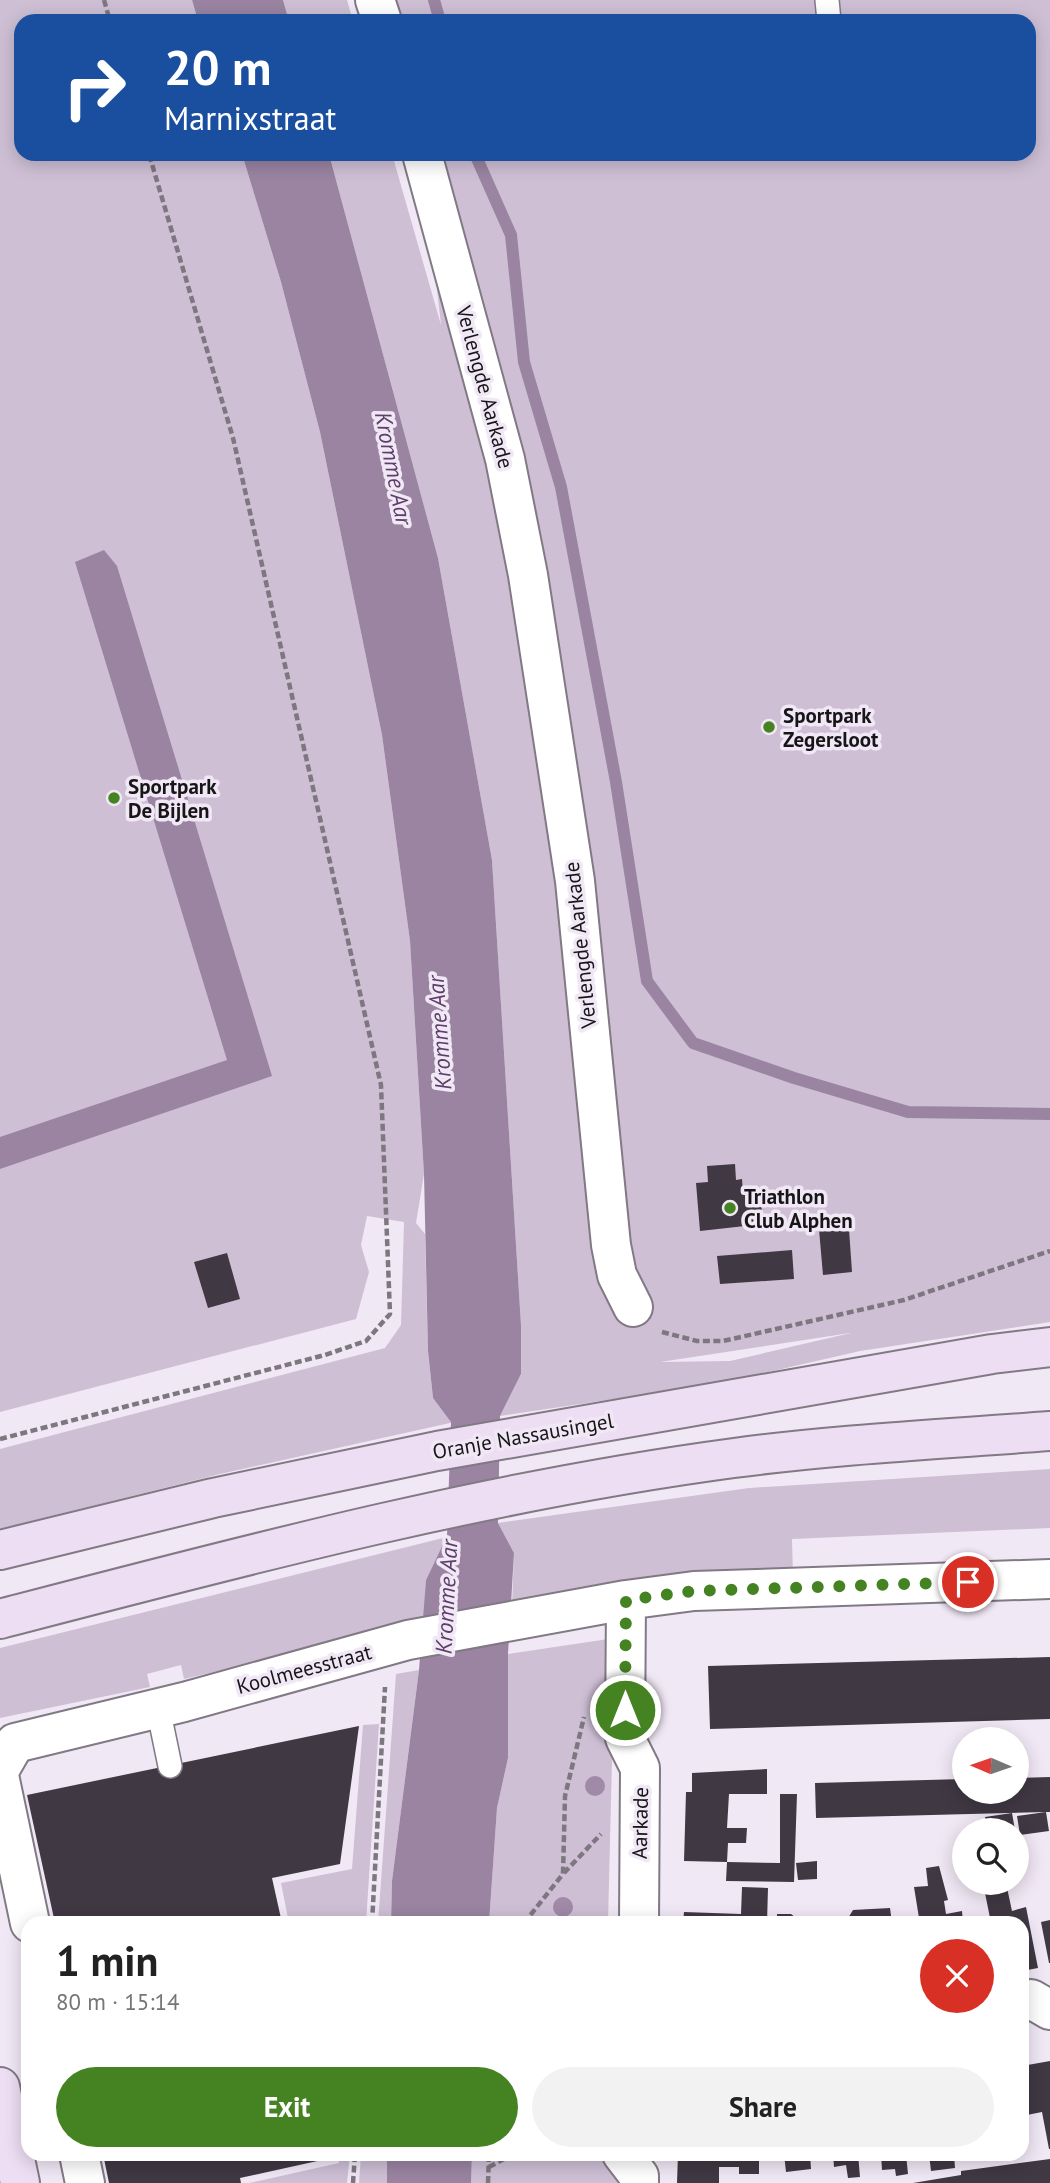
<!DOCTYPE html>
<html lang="en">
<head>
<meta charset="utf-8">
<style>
  :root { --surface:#fff; --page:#f2f2f2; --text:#222; --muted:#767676; --accent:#458221 }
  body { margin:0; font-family:"PT Sans",sans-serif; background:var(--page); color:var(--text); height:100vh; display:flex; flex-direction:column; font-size:26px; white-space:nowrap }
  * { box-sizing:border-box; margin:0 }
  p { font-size:23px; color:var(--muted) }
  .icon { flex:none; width:38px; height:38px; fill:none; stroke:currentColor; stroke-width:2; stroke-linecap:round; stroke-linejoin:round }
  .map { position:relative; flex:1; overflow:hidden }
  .panel { position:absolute; left:21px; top:1916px; width:1008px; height:245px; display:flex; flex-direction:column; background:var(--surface); border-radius:21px; box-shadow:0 4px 18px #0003 }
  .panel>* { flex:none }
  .guide { position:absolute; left:14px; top:14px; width:1022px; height:147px; border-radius:21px; box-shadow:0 4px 18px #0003; background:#1a4fa0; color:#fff; overflow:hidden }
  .needle { width:46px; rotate:272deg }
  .tools { position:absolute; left:952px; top:1727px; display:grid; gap:14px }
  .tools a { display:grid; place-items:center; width:77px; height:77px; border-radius:50%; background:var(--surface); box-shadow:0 4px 18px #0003; font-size:35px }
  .pin { position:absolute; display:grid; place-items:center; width:60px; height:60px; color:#fff; margin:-30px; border:4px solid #fff; border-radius:50%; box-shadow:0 2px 7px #0007 }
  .me { position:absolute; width:77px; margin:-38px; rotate:0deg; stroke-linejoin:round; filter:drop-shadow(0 0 5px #0008) }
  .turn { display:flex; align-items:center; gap:24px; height:147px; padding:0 35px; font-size:32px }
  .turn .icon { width:91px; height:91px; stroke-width:2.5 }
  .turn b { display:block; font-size:49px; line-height:60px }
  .round { display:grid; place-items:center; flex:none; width:74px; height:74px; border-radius:37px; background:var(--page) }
  .head { display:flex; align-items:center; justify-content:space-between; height:119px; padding:0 35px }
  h1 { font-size:42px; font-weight:800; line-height:52px }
  .cta { display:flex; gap:14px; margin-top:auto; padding:14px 35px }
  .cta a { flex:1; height:80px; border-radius:42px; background:var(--accent); color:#fff; font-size:28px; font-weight:800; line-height:80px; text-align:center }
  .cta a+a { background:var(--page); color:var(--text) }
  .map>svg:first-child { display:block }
  .green { fill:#cebfd5; fill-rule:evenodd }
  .water { fill:#9a84a2 }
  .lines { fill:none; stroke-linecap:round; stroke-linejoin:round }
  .stream { stroke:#9a84a2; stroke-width:12 }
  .building { fill:#403843 }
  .lane-casing { stroke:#817984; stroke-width:26 }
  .street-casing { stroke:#817984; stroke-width:42 }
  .secondary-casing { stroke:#817984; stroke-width:42 }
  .path { stroke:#7d777f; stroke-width:4.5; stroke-dasharray:7 3.5; stroke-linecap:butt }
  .lane { stroke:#fff; stroke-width:23 }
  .street { stroke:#fff; stroke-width:38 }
  .secondary { stroke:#eddef3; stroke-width:38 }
  .tree { fill:#a08aa8 }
  .route { stroke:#458221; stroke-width:12; stroke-dasharray:0 21.6 }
  .poi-dot { fill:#458221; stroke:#f1e8f5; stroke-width:2.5 }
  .labels { text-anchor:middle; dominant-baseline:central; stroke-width:7; stroke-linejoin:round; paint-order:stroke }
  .street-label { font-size:21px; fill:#181519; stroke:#f1e8f5 }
  .poi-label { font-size:21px; font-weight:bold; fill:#181519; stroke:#f1e8f5; text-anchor:start }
  .water-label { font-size:23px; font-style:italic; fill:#5d3d69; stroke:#f1e8f5 }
</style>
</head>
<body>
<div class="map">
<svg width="1050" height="2183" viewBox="0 0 1050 2183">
  <rect width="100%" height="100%" fill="#f1e8f5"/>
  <path class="green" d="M 0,0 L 192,0 L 198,21 L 21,21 L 21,154 L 242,154 L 281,282 L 320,432 L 382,735 L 410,941 L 424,1174 L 416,1223 L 425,1234 L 428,1351 L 433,1398 L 459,1421 L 220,1474 L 0,1529 L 0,1449 L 385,1348 L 401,1325 L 404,1222 L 367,1216 L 361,1245 L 369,1272 L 356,1319 L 0,1412 Z
    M 283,0 L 347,0 L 353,21 L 289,21 Z
    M 387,0 L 1050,0 L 1050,1322 L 860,1351 L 716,1384 L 500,1416 L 521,1374 L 521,1325 L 492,860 L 438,558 L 329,154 L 392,154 L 441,325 L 422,154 L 1029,154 L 1029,21 L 394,21 ZM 851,1333 L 730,1361 L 660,1362 L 850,1333 Z
    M 1050,1469 L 1050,1528 L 792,1539 L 793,1576 L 512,1607 L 514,1553 L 498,1523 L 749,1488 Z
    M 447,1537 L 426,1580 L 424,1622 L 184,1679 L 181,1665 L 147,1674 L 150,1687 L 0,1718 L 0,1648 Z
    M 615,1638 L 608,1923 L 489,1923 L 497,1808 L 508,1758 L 508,1654 Z
    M 419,1670 L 392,1881 L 391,1923 L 378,1923 L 396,1674 Z
    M 379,1724 L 366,1923 L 289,1923 L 281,1883 L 352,1869 L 363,1725 Z
    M 338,2154 L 350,2154 L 347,2183 L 249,2183 L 339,2163 Z
    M 361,2154 L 387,2154 L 387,2183 L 359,2183 Z
    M 472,2154 L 607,2154 L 626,2183 L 471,2183 Z"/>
  <path class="water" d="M 192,0 L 283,0 L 289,21 L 198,21 Z
    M 242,154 L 329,154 L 438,558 L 492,860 L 521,1325 L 521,1374 L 500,1416 L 498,1523 L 514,1553 L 508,1654 L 508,1758 L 497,1808 L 489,1923 L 391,1923 L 392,1881 L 419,1670 L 426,1580 L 447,1536 L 451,1422 L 433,1398 L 428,1351 L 424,1174 L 410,941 L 382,735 L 320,432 L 281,282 Z
    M 104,550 L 117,566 L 272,1076 L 0,1169 L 0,1137 L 227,1060 L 75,562 Z
    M 387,2154 L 472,2154 L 471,2183 L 387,2183 Z"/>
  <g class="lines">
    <path class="stream" d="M 434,0 L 440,21
      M 475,154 L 511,235 L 524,362 L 561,487 L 616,782 L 647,981 L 693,1043 L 794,1078 L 908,1112 L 1050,1114"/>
  </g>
  <path class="building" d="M 735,1164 L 736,1180 L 742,1179 L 743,1193 L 760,1191 L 763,1224 L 700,1231 L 696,1183 L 708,1182 L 707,1166 Z
    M 848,1215 L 852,1272 L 823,1275 L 818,1218 Z
    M 792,1250 L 794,1279 L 720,1284 L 717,1256 Z
    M 227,1253 L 240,1299 L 208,1308 L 194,1262 Z
    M 1050,1657 L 1050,1719 L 710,1729 L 708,1666 Z
    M 359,1726 L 340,1864 L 272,1878 L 282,1923 L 55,1923 L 27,1795 Z
    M 767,1769 L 767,1794 L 729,1794 L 727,1828 L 747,1828 L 746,1843 L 728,1843 L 727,1862 L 684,1861 L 686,1792 L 692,1792 L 692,1773 Z
    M 1050,1777 L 1050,1812 L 1046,1812 L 1049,1831 L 1020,1835 L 1017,1816 L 1046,1812 L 816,1818 L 815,1783 L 964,1779 L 964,1792 L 1017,1792 L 1017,1778 Z
    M 780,1794 L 797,1794 L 794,1882 L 726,1881 L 727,1862 L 780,1863 Z
    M 1012,1813 L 1015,1830 L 987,1830 L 985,1817 Z
    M 817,1861 L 817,1879 L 798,1880 L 796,1863 Z
    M 939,1866 L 948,1900 L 944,1901 L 946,1914 L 962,1911 L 963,1923 L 904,1923 L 903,1920 L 919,1918 L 914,1887 L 928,1886 L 926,1868 Z
    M 983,1883 L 1006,1883 L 1012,1911 L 1026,1907 L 1038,1968 L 1022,1971 L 1022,1923 L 991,1923 Z
    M 742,1887 L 768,1888 L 767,1923 L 683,1923 L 684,1912 L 741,1914 Z
    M 890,1908 L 892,1923 L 845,1923 L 853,1910 Z
    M 777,1914 L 791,1914 L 803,1923 L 777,1923 Z
    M 1050,1920 L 1050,1963 L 1049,1963 L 1041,1922 Z
    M 1050,2061 L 1050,2149 L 1049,2149 L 1042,2112 L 1022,2116 L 1022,2066 Z
    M 103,2154 L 331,2154 L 331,2158 L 240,2178 L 241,2183 L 109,2183 Z
    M 678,2154 L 759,2154 L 759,2174 L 739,2174 L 739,2167 L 719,2167 L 719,2183 L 677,2183 Z
    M 784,2154 L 810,2154 L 811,2169 L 786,2172 Z
    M 833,2154 L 858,2154 L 860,2177 L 848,2178 L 846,2165 L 834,2167 Z
    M 881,2154 L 906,2154 L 908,2174 L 896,2176 L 895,2169 L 882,2170 Z
    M 929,2154 L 954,2154 L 955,2168 L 931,2171 Z
    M 1050,2159 L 1050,2183 L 913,2183 L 961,2175 L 961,2171 Z"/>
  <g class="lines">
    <defs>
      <path id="lane" d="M 827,0 L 829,21
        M 158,1708 L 170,1766"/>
      <path id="street" d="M 375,0 L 382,21
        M 422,154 L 505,459 L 528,575 L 575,881 L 611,1245 L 617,1275 L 633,1307
        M 626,1600 L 625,1738 L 640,1768 L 639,1923
        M 0,1769 L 15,1743 L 184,1702 L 408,1640 L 626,1600 L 694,1591 L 1050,1579
        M 0,1780 L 30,1923
        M 1022,2001 L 1031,1999 L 1050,2010
        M 79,2154 L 85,2183
        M 622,2154 L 639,2176 L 639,2183"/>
      <path id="secondary" d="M 0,1550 L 213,1498 L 437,1451 L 992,1354 L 1050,1347
        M 0,1619 C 242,1556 486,1491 734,1458 C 839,1444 945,1439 1050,1431
        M 0,2087 L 20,2183"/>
    </defs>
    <use href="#lane" class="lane-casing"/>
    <use href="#street" class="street-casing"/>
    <use href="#secondary" class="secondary-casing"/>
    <path class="path" d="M 104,0 L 110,21
      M 662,1332 L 697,1341 L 723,1341 L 904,1300 L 1050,1251
      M 0,1439 L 325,1355 L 366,1341 L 390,1314 L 381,1085 L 233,438 L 149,154
      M 564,1873 L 601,1834
      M 372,1923 L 385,1687
      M 524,1923 L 563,1874 L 565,1796 L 584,1717
      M 489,2167 L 513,2154
      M 353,2183 L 355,2154
      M 488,2183 L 489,2154"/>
    <use href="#lane" class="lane"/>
    <use href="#street" class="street"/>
    <use href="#secondary" class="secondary"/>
  </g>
  <g class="tree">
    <circle cx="595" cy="1786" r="10"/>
    <circle cx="563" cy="1907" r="10"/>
  </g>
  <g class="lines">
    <path class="route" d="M 625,1710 L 626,1600 L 694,1591 L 968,1582"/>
  </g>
  <g class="poi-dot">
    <circle cx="769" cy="727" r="7"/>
    <circle cx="114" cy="798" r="7"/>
    <circle cx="730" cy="1208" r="7"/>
  </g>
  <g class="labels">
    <g class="street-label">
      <text transform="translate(485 387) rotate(75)">Verlengde Aarkade</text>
      <text transform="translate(580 945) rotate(-96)">Verlengde Aarkade</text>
      <text transform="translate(523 1436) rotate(-10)">Oranje Nassausingel</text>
      <text transform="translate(304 1669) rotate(-15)">Koolmeesstraat</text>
      <text transform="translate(640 1823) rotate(-89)">Aarkade</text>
    </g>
    <g class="poi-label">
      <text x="783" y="715">Sportpark<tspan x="783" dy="24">Zegersloot</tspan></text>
      <text x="128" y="786">Sportpark<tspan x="128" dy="24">De Bijlen</tspan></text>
      <text x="744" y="1196">Triathlon<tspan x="744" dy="24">Club Alphen</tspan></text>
    </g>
    <g class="water-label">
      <text transform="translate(394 468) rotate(79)">Kromme Aar</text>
      <text transform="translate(439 1033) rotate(-94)">Kromme Aar</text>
      <text transform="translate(446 1597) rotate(-87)">Kromme Aar</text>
    </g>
  </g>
</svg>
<div class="tools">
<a><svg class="needle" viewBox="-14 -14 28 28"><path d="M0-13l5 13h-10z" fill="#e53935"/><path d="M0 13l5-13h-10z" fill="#767676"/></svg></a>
<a><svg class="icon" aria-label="search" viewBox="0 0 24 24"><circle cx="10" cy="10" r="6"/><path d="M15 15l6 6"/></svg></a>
</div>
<div class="pin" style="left:968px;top:1582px;background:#d93025"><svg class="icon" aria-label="arrive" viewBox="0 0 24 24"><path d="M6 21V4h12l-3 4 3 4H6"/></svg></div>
<svg class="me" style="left:625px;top:1710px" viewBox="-20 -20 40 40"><circle r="17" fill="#458221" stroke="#fff" stroke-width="3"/><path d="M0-11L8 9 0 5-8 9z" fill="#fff"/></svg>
<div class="guide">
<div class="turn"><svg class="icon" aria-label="right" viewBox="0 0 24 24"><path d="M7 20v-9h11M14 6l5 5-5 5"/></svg><div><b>20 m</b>Marnixstraat</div></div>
</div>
<section class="panel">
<div class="head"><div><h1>1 min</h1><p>80 m · 15:14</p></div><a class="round" style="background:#d93025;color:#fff"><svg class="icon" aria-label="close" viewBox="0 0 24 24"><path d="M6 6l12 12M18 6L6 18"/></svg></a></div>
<div class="cta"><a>Exit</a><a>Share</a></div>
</section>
</div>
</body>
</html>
